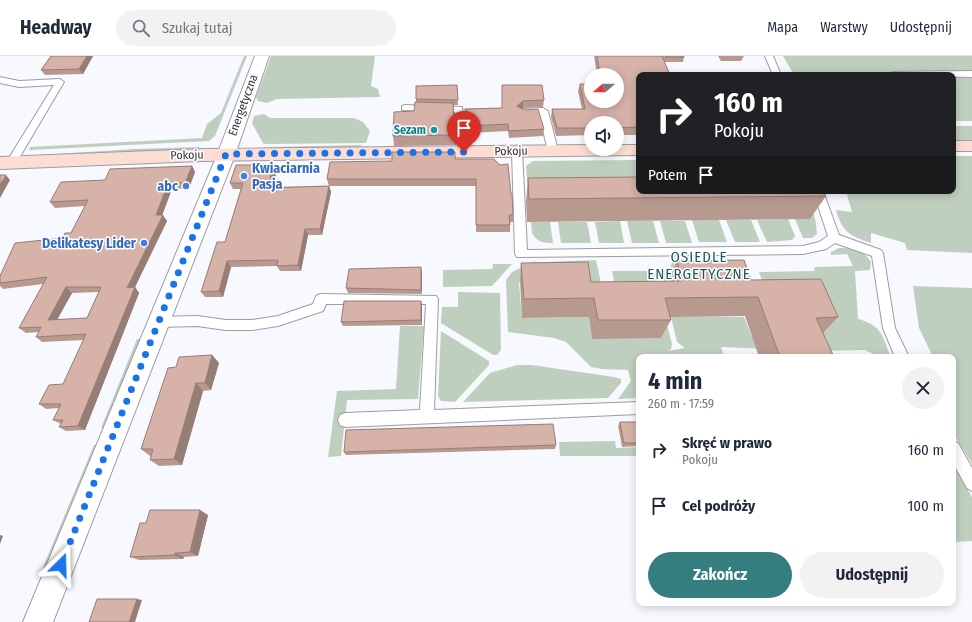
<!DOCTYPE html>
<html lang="pl">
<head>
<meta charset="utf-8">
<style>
  :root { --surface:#fff; --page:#f2f2f3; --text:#1f2937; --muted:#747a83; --line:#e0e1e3; --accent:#357e80 }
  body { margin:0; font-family:"Fira Sans Condensed",sans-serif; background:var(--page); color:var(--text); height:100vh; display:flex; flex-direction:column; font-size:15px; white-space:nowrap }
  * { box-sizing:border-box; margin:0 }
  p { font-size:13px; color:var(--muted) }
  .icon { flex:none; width:22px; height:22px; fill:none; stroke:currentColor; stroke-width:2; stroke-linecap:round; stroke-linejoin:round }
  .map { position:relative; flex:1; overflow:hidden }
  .panel { position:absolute; left:636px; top:298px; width:320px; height:252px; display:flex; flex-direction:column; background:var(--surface); border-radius:8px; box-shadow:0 2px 10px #0003 }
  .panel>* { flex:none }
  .top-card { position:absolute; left:636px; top:16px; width:320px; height:122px; border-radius:8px; box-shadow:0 2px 10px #0003; background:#202124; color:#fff; overflow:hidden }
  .needle { width:26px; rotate:250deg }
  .fabs { position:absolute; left:584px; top:12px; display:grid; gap:8px }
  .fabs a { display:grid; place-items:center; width:40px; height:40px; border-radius:50%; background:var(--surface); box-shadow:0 2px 10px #0003; font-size:20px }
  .pin { position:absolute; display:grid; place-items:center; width:34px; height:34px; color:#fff; margin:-41px -17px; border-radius:50% 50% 50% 0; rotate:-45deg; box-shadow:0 0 4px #0007 }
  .pin .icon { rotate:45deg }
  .me { position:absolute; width:44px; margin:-22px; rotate:22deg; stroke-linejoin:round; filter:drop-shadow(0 0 3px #0008) }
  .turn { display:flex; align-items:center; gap:14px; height:84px; padding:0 12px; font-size:18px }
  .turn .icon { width:52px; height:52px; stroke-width:2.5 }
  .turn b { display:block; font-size:28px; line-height:34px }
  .then { display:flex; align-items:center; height:38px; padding:0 12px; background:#0003; gap:8px; font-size:15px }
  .round { display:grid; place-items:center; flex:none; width:42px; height:42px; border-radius:21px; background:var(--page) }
  .headline { display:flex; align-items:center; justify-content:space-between; height:68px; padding:0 12px }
  h1 { font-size:24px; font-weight:700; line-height:30px }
  .button { display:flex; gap:8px; margin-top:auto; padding:8px 12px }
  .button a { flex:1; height:46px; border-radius:24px; background:var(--accent); color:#fff; font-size:16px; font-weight:700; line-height:46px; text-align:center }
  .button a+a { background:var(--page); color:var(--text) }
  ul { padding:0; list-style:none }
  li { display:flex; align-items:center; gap:12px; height:56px; padding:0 12px }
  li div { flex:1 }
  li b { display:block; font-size:15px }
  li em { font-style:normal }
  header { display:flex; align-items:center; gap:24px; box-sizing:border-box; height:56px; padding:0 20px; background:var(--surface); border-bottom:1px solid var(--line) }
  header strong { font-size:19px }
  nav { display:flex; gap:22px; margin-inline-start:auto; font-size:14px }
  .search { width:280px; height:36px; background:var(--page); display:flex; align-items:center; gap:10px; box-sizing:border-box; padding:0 14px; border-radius:22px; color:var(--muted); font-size:15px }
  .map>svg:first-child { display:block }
  .green { fill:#bfcfbf }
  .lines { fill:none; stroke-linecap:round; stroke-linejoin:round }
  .lane-casing { stroke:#9d9ca7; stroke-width:2 }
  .street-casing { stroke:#9d9ca7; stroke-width:2 }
  .secondary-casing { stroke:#9d9ca7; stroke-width:2 }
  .lane { fill:#fff; fill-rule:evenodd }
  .street { fill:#fff; fill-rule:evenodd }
  .secondary { fill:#fdddd1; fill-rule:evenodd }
  .wall { fill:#b89990; fill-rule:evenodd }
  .shaded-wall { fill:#967d76 }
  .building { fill:#d6b2a8; stroke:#967d76; fill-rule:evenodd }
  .route { stroke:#1a73e8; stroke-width:7; stroke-dasharray:0 12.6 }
  .culture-dot { fill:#0f9aa8; stroke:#fff; stroke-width:1.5 }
  .shop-dot { fill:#3f7fe0; stroke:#fff; stroke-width:1.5 }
  .labels { text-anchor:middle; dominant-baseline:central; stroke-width:3; stroke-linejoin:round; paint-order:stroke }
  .far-street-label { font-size:12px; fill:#343438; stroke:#fff }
  .far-culture-label { font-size:12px; font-weight:bold; fill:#0d838f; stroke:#fff; text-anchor:end }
  .shop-label { font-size:14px; font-weight:bold; fill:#366cbe; stroke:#fff; text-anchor:end }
  .neighbourhood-label { font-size:15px; letter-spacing:1px; fill:#1e595b; stroke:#fff }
</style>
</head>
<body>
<header>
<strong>Headway</strong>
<div class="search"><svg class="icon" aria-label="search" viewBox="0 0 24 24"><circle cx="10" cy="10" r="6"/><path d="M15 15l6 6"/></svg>Szukaj tutaj</div>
<nav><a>Mapa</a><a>Warstwy</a><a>Udostępnij</a></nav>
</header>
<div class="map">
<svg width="972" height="566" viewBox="0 0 972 566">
  <rect width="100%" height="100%" fill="#f8f8ff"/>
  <path class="green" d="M 244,0 L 247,0 L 215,80 L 209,85 L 29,94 L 30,91 L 202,82 L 207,68 L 221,57 Z
    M 271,0 L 375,0 L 371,30 L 378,33 L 380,41 L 277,43 L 267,47 L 258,45 L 256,41 Z
    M 783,0 L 972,0 L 972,65 L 953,65 L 953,19 L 794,19 Z
    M 264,58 L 270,62 L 354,62 L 363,66 L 370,75 L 366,87 L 266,88 L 263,87 L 252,67 L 254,60 Z
    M 953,70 L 972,70 L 972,84 L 953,84 Z
    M 362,89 L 360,91 L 271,92 L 268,91 Z
    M 199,91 L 199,93 L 25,100 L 133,93 Z
    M 953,100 L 972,100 L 972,197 L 907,194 L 905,187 L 871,177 L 871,187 C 850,180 842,176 836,154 L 852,156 L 846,135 L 953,135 Z
    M 639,104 L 639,135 L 808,135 L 816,167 L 817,178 L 812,182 L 803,182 L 795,163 L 810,163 L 800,142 L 533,145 L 534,166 L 550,166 L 553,187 C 543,187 537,186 532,177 L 526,110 L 533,105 Z
    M 788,163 L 795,180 L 792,184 L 767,186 L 757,164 Z
    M 692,164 L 719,164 L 727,186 L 699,186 Z
    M 726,164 L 751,164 L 760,186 L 735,186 Z
    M 620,165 L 624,187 L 599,187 L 595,166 Z
    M 627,165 L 653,165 L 659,187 L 632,187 Z
    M 660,165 L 685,165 L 692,187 L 666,187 Z
    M 558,166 L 587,166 L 591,187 L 561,187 Z
    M 839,192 C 851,192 864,194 871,206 L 870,214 L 855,215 L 858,263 C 883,270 882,280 891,301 L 880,301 L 865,294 L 814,295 L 721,291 L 724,301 L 639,301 L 639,342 L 618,343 L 631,325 L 628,314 L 602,313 L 591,311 L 566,286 L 554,282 L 508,276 L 506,224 L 512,216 L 535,205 L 537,226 L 519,227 L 522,262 L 589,261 L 592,283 L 618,245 L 612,215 L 653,215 L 672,288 L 671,293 L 667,295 L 685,292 L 677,286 L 660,215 L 670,215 L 672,205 L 680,203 L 685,224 L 668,225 L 677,260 L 744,261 L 752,281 L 769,243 L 759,216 L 814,215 L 815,211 L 853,210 L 847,198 L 831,199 L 831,196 Z
    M 596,204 L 605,245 L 550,226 L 548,206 Z
    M 493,208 L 512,208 L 492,230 L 443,231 L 443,214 L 492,213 Z
    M 913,230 L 972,232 L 972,408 L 953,377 L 953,301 L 933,301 L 919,272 Z
    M 458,236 L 500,237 L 501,294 L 497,299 L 493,299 L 441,267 L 442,251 L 458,251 Z
    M 400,270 L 424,270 L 418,343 L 347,344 L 341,400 L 328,401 L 337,335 L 396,333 Z
    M 441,275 L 489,305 L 489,309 L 455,346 L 441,345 L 438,340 Z
    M 137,283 L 141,283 L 105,372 L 101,372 Z
    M 517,309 L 532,309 L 614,321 L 621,323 L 621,327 L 608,342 L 463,346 L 490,317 Z
    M 615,385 L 616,392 L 639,391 L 639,400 L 560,400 L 559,386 Z
    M 94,389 L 97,389 L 46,516 L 41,516 Z
    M 953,406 L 972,441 L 972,485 L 953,486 Z"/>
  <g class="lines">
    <defs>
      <path id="lane" d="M 765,0 L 773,0 L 781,19 L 773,19 Z
        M 972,15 L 972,21 L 888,19 L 892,16 Z
        M 0,21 L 19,25 L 60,23 L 64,26 L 15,109 L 11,110 L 6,107 L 54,29 L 19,31 L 0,27 Z
        M 405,49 L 462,51 L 469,96 L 468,98 L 464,99 L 459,96 L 455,56 L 402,54 L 402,50 Z
        M 543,52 L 548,55 L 558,95 L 553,98 L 548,95 L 539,58 L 523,59 L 518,56 L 523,53 Z
        M 517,92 L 522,95 L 527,194 L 803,190 L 819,186 L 828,180 L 813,135 L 823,135 L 839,179 L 881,194 L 883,197 L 895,272 L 909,301 L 895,301 L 883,272 L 872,200 L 835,187 L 826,193 L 803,198 L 517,201 L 515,198 L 512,95 Z
        M 320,238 L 436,240 L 438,243 L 434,354 L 639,346 L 639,358 L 345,371 L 340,369 L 338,364 L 340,359 L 345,357 L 420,354 L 426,248 L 326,248 L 323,255 L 278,270 L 252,274 L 226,274 L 197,270 L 158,271 L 153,270 L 152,266 L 153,262 L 158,261 L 197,260 L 226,264 L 252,264 L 278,260 L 313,248 L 316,240 Z
        M 953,385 L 958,387 L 972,412 L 972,435 L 967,432 L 953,407 Z"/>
      <path id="street" d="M 255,0 L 269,0 L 235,99 L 53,566 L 23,566 L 217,99 Z"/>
      <path id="secondary" d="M 953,85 L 972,85 L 972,95 L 953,95 Z
        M 591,89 L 591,93 L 617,93 L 617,89 L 639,89 L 639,99 L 202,105 L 0,113 L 0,101 L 202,93 Z"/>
    </defs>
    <use href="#lane" class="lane-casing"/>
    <use href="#street" class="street-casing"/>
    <use href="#secondary" class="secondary-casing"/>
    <use href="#lane" class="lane"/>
    <use href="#street" class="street"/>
    <use href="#secondary" class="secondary"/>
  </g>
  <path class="wall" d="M 51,0 L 93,0 L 83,18 L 45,19 L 41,14 Z
    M 594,0 L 684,0 L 684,1 L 683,6 L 665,6 L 639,19 L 639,79 L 617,79 L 617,67 L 591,67 L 591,79 L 556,80 L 551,61 L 552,53 L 582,53 L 578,35 L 580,28 L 591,45 L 617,19 L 597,19 Z
    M 718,0 L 744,0 L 741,5 L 721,5 Z
    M 457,29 L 458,49 L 453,49 L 456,89 L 394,90 L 393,80 L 414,55 L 416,46 L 416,43 Z
    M 502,29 L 544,44 L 543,51 L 523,52 L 522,52 L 544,73 L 543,80 L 509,82 L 508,75 L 468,77 L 465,60 L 465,53 L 502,52 Z
    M 456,103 L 513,159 L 513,166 L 510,166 L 510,176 L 476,176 L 476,130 L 329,130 L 327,123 Z
    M 274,109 L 277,115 L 272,131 L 329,130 L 331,136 L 322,179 L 308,179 L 301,215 L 280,215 L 277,210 L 231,211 L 223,241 L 205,241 L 201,236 L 225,186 L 241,133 L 233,133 L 230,127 Z
    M 192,110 L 195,116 L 189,132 L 172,133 L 162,159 L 167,165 L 135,231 L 139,237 L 85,374 L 66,375 L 59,371 L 61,368 L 53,364 L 59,352 L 46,353 L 39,348 L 63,328 L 84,284 L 42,286 L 36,281 L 39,276 L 26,277 L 19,272 L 43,228 L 3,233 L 0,230 L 0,220 L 71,177 L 85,150 L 55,152 L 50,146 L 105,124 ZM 99,236 L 87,262 L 57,264 L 72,237 Z
    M 528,122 L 826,140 L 810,163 L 527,166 L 526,145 Z
    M 677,205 L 751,224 L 838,261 L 823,277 L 834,301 L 759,301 L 745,260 L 670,261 L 671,264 L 661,282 L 592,283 L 589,261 L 522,262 L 520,226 L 521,207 L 591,226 L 668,225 Z
    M 422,216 L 422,238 L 348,237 L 346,232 Z
    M 421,245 L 422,250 L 422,269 L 343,270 L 341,266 Z
    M 212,299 L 219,307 L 211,334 L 203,335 L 182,409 L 159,410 L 150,404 L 151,399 L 150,400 L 141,393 L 176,311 Z
    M 620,366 L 639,366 L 639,390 L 622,391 L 618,370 Z
    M 556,389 L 555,393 L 346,399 L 344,396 Z
    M 208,459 L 198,500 L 184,501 L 183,503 L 139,504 L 130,501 L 146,467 Z"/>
  <path class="shaded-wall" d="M 87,0 L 93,0 L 83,18 L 79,13 Z
    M 523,45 L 523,52 L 517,57 L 517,50 Z
    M 274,109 L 277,115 L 270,137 L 267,132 Z
    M 192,110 L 195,116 L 189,132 L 185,127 Z
    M 6,119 L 10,124 L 0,142 L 0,129 Z
    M 168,127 L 172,133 L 160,165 L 156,159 Z
    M 329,130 L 331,136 L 322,179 L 320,173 Z
    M 163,159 L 167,165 L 135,231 L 139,237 L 85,374 L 78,370 L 127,232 Z
    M 305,173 L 308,179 L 301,215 L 298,209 Z
    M 227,205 L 231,211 L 223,241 L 219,235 Z
    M 421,211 L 422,216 L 422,238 L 421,234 Z
    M 66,231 L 72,237 L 54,269 L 48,264 Z
    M 421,245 L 422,250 L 422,269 L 421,264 Z
    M 212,299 L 219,307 L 211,334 L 205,327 Z
    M 196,327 L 203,335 L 182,409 L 174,403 Z
    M 200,454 L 208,459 L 198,500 L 190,496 Z
    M 0,479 L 3,480 L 0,488 Z
    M 175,497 L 184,501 L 183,503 L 175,499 Z
    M 137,543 L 142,544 L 135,566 L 129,566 Z"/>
  <path class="building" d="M 51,0 L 87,0 L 79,13 L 41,14 Z
    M 597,0 L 662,0 L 670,19 L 639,19 L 639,71 L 617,72 L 617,67 L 591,67 L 591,72 L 557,72 L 552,53 L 585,53 L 580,28 L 591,28 L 591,45 L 617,45 L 617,19 L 600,19 Z
    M 666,0 L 684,0 L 684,1 L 666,1 Z
    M 457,29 L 458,44 L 416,43 L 416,30 Z
    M 502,29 L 542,29 L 544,44 L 523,45 L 517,50 L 524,54 L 538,53 L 544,73 L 509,75 L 508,68 L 467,70 L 465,53 L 502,52 Z
    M 415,46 L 453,47 L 455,79 L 393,80 L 394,56 L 414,55 Z
    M 392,96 L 455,96 L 455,103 L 494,103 L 500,109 L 508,108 L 511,138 L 512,138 L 513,159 L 509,159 L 510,169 L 476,169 L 476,123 L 327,123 L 330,106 L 392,105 Z
    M 236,109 L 274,109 L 267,132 L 329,130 L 320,173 L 305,173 L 298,209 L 277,210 L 278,204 L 227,205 L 219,235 L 201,236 L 217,186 L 225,186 L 243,127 L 230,127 Z
    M 192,110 L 185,127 L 168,127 L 156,159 L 163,159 L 127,232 L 135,231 L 78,370 L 59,371 L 63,364 L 53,364 L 61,348 L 39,348 L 49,329 L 63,328 L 86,278 L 36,281 L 41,271 L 19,272 L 47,221 L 0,227 L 0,220 L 15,187 L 63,182 L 65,177 L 71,177 L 88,144 L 50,146 L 61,126 L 105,124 L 110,113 ZM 66,231 L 101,231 L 87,262 L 48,264 Z
    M 0,119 L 6,119 L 0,129 Z
    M 639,121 L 639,135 L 823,135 L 826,140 L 529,143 L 528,122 Z
    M 744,204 L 751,224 L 821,223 L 838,261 L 816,262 L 834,301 L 780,301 L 758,241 L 665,242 L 671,264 L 598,264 L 594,242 L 524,243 L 521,207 L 588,206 L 591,226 L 682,225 L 677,205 Z
    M 421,211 L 421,234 L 346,232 L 349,213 Z
    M 344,245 L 421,245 L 421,264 L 341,266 Z
    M 212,299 L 205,327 L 196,327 L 174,403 L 150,404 L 153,393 L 141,393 L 168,312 L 176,311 L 179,301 Z
    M 620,366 L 639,366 L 639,387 L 624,387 Z
    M 553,368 L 556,389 L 344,396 L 346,374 Z
    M 150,454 L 200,454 L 190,496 L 175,497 L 175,499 L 130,501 L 140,467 L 146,467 Z
    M 97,543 L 137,543 L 129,566 L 89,566 Z"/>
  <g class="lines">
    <path class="route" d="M 61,509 L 226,98 L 464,96"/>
  </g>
  <circle class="culture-dot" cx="434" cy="74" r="4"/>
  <g class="shop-dot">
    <circle cx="244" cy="120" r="4"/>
    <circle cx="186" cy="130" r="4"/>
    <circle cx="144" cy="187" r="4"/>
  </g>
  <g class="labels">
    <g class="far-street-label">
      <text transform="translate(243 49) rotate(-70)">Energetyczna</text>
      <text transform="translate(511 95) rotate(-1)">Pokoju</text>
      <text transform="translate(187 99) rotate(-2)">Pokoju</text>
    </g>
    <g class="far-culture-label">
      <text x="426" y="74">Sezam</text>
    </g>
    <g class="shop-label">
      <text x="252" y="112" text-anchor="start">Kwiaciarnia<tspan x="252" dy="16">Pasja</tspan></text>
      <text x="178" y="130">abc</text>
      <text x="136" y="187">Delikatesy Lider</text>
    </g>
    <g class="neighbourhood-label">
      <text x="699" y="201">OSIEDLE<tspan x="699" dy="17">ENERGETYCZNE</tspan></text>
    </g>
  </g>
</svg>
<div class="fabs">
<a><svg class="needle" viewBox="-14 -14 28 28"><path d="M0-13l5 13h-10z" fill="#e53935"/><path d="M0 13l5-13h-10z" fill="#747a83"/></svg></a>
<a><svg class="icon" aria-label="sound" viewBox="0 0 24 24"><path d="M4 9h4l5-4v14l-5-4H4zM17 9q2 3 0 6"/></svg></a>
</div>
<div class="pin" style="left:464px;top:96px;background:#d93025"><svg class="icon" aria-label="arrive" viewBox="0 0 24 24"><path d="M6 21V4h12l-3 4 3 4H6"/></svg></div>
<svg class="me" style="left:61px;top:509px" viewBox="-20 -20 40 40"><path d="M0-17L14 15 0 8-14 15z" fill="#1a73e8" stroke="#fff" stroke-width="4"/></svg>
<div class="top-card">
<div class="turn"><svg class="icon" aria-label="right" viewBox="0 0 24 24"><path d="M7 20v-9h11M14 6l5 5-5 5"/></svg><div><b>160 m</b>Pokoju</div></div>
<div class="then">Potem<svg class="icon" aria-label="arrive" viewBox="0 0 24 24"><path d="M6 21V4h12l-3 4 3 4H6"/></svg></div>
</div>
<section class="panel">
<div class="headline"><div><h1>4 min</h1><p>260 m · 17:59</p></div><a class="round"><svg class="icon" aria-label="close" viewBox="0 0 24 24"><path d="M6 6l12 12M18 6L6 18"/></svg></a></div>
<ul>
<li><svg class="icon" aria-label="right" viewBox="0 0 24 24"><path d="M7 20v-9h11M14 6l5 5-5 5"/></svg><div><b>Skręć w prawo</b><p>Pokoju</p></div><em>160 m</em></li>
<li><svg class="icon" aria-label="arrive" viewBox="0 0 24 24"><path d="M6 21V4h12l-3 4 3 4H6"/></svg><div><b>Cel podróży</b></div><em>100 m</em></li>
</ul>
<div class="button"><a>Zakończ</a><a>Udostępnij</a></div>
</section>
</div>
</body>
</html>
